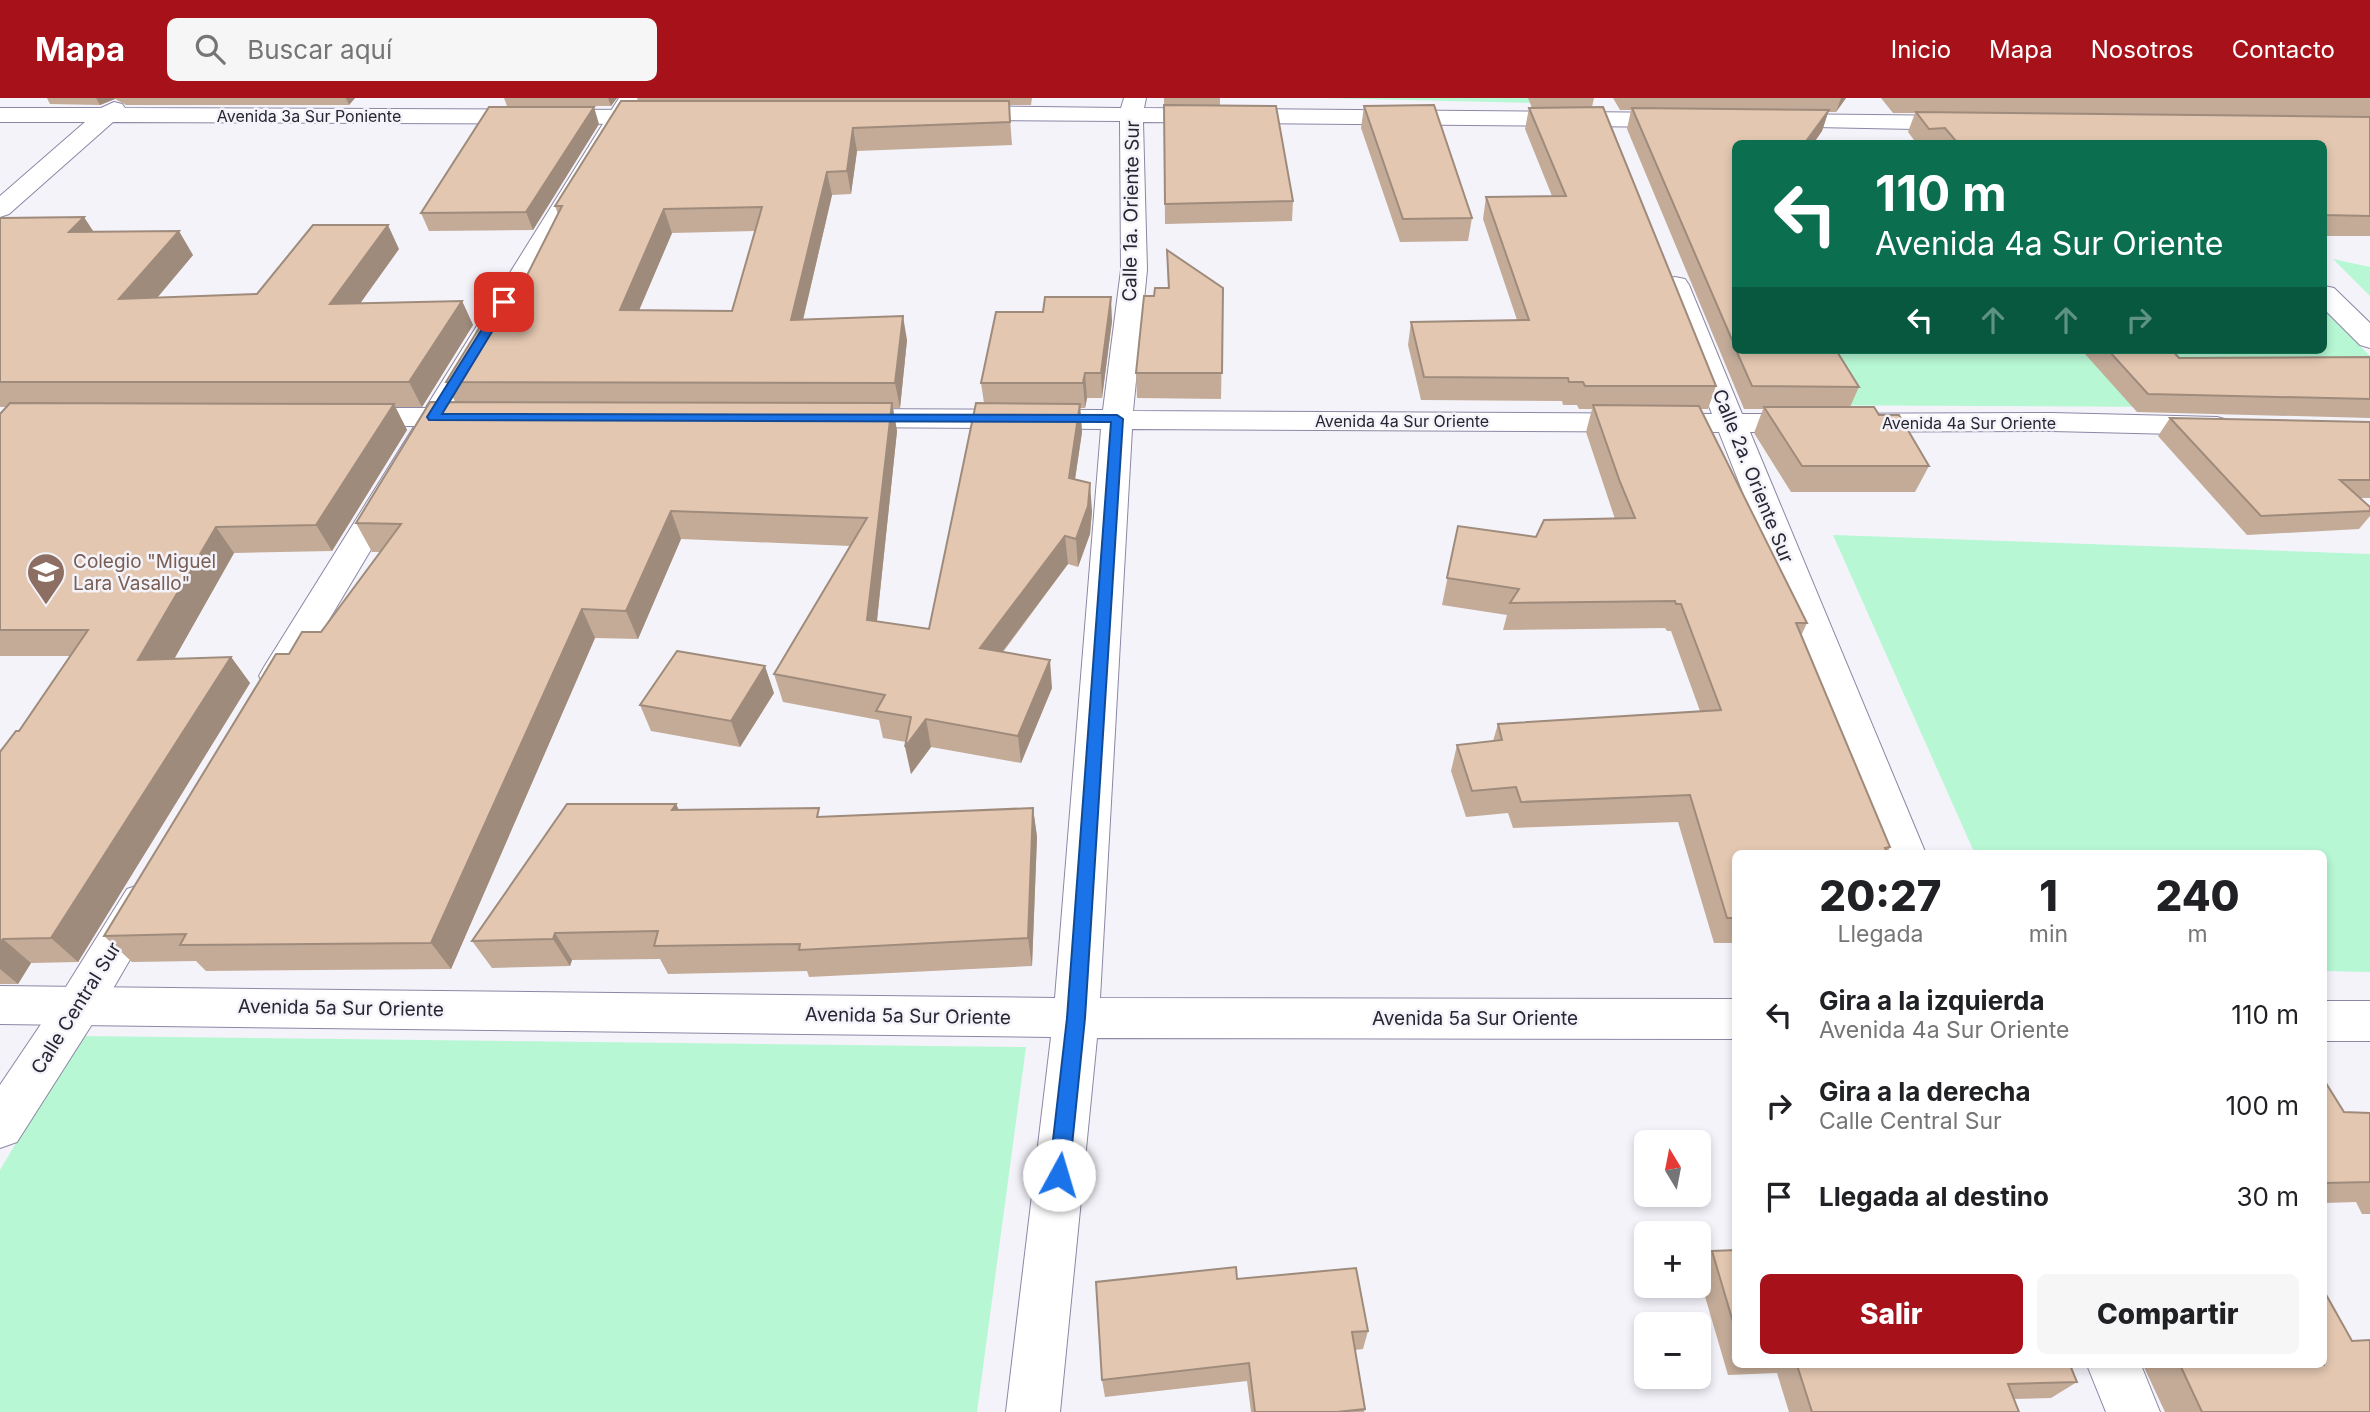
<!DOCTYPE html>
<html lang="es">
<head>
<meta charset="utf-8">
<style>
  :root { --surface:#fff; --page:#f6f6f6; --text:#202124; --muted:#757577; --accent:#a7121a }
  body { margin:0; font-family:Inter,sans-serif; background:var(--page); color:var(--text); height:100vh; display:flex; flex-direction:column; font-size:26px; white-space:nowrap }
  * { box-sizing:border-box; margin:0 }
  p { font-size:23px; color:var(--muted) }
  .icon { flex:none; width:38px; height:38px; fill:none; stroke:currentColor; stroke-width:2; stroke-linecap:round; stroke-linejoin:round }
  .map { position:relative; flex:1; overflow:hidden }
  .panel { position:absolute; left:1732px; top:752px; width:595px; height:518px; display:flex; flex-direction:column; background:var(--surface); border-radius:10px; box-shadow:0 4px 10px #0003 }
  .panel>* { flex:none }
  .banner { position:absolute; left:1732px; top:42px; width:595px; height:214px; border-radius:10px; box-shadow:0 4px 10px #0003; background:#0b6e4f; color:#fff; overflow:hidden }
  .needle { width:46px; rotate:350deg }
  .buttons { position:absolute; left:1634px; top:1032px; display:grid; gap:14px }
  .buttons a { display:grid; place-items:center; width:77px; height:77px; border-radius:10px; background:var(--surface); box-shadow:0 4px 10px #0003; font-size:35px }
  .pin { position:absolute; display:grid; place-items:center; width:60px; height:60px; color:#fff; margin:-30px; border-radius:14px; box-shadow:0 4px 10px #0006 }
  .me { position:absolute; width:77px; margin:-38px; rotate:6deg; stroke-linejoin:round; filter:drop-shadow(0 0 5px #0008) }
  .turn { display:flex; align-items:center; gap:24px; height:147px; padding:0 28px; font-size:32px }
  .turn .icon { width:91px; height:91px; stroke-width:2.5 }
  .turn b { display:block; font-size:49px; line-height:60px }
  .lanes { display:flex; align-items:center; height:66px; padding:0 28px; background:#0003; justify-content:center; gap:35px; direction:ltr }
  .lanes .off { opacity:.35 }
  .eta { display:flex; justify-content:space-evenly; align-items:center; height:119px; text-align:center }
  .eta b { font-size:42px; font-weight:800; line-height:49px }
  .primary-button { display:flex; gap:14px; margin-top:auto; padding:14px 28px }
  .primary-button a { flex:1; height:80px; border-radius:10px; background:var(--accent); color:#fff; font-size:28px; font-weight:800; line-height:80px; text-align:center }
  .primary-button a+a { background:var(--page); color:var(--text) }
  ul { padding:0; list-style:none }
  li { display:flex; align-items:center; gap:21px; height:91px; padding:0 28px }
  li div { flex:1 }
  li b { display:block; font-size:26px }
  li em { font-style:normal }
  header { display:flex; align-items:center; gap:42px; box-sizing:border-box; height:98px; padding:0 35px; background:var(--accent); color:#fff }
  header strong { font-size:33px }
  nav { display:flex; gap:38px; margin-inline-start:auto; font-size:24px }
  .search { width:490px; height:63px; background:var(--page); display:flex; align-items:center; gap:18px; box-sizing:border-box; padding:0 24px; border-radius:10px; color:var(--muted); font-size:26px }
  .map>svg:first-child { display:block }
  .green { fill:#b7f7d4 }
  .lines { fill:none; stroke-linecap:round; stroke-linejoin:round }
  .minor-casing { stroke:#8c87a5; stroke-width:2 }
  .tertiary-casing { stroke:#8c87a5; stroke-width:2 }
  .minor { fill:#fff; fill-rule:evenodd }
  .tertiary { fill:#fff; fill-rule:evenodd }
  .wall { fill:#c3ab98; fill-rule:evenodd }
  .shaded-wall { fill:#9f8b7c }
  .building { fill:#e3c7b1; stroke:#9f8b7c; stroke-width:2; fill-rule:evenodd }
  .route { fill:#1a73e8; stroke:#114b97; stroke-width:2 }
  .labels { text-anchor:middle; dominant-baseline:central; stroke-width:5; stroke-linejoin:round; paint-order:stroke }
  .far-street-label { font-size:16px; fill:#282632; stroke:#f4f3fa }
  .street-label { font-size:19px; fill:#282632; stroke:#f4f3fa }
  .education-label { font-size:19px; fill:#785e54; stroke:#f4f3fa; text-anchor:start }
</style>
</head>
<body>
<header>
<strong>Mapa</strong>
<div class="search"><svg class="icon" aria-label="search" viewBox="0 0 24 24"><circle cx="10" cy="10" r="6"/><path d="M15 15l6 6"/></svg>Buscar aquí</div>
<nav><a>Inicio</a><a>Mapa</a><a>Nosotros</a><a>Contacto</a></nav>
</header>
<div class="map">
<svg width="2370" height="1314" viewBox="0 0 2370 1314">
  <rect width="100%" height="100%" fill="#f4f3fa"/>
  <path class="green" d="M 1321,0 L 1576,0 L 1578,6 Z
    M 2333,161 L 2370,169 L 2370,198 Z
    M 2324,211 L 2370,258 L 2370,310 L 1768,307 L 1748,252 L 2324,252 Z
    M 1833,437 L 2370,456 L 2370,874 L 2324,873 L 2324,756 L 1975,756 Z
    M 80,938 L 1026,949 L 977,1314 L 0,1314 L 0,1072 Z"/>
  <g class="lines">
    <defs>
      <path id="minor" d="M 1124,0 L 1146,0 L 1144,10 L 1681,15 L 1689,17 L 1693,22 L 1689,27 L 1681,29 L 1143,24 L 1147,172 L 1133,313 L 1712,316 L 1661,187 L 1665,181 L 1675,179 L 1685,181 L 1689,187 L 1742,316 L 2052,315 L 2217,319 L 2228,322 L 2232,328 L 2228,334 L 2217,337 L 2052,333 L 1750,334 L 1926,756 L 1886,756 L 1719,334 L 1132,331 L 1100,900 L 1736,901 L 1736,941 L 1097,940 L 1060,1314 L 1006,1314 L 1051,939 L 0,926 L 0,888 L 1055,900 L 1101,331 L 842,329 L 831,326 L 827,320 L 831,314 L 842,311 L 1103,312 L 1121,172 L 1120,23 L 958,22 L 950,20 L 947,15 L 950,10 L 958,8 L 1121,10 Z
        M 114,4 L 122,6 L 125,10 L 659,12 L 667,14 L 670,19 L 667,24 L 659,26 L 113,24 L 9,116 L 0,119 L 0,98 L 85,24 L 0,24 L 0,10 L 101,10 Z
        M 1773,16 L 1965,18 L 1973,20 L 1977,25 L 1973,30 L 1965,32 L 1765,28 L 1761,23 L 1765,18 Z
        M 2324,188 L 2334,190 L 2370,225 L 2370,250 L 2360,247 L 2324,211 Z
        M 349,310 L 470,310 L 481,313 L 485,319 L 481,325 L 470,328 L 349,328 L 338,325 L 334,319 L 338,313 Z
        M 2324,903 L 2370,903 L 2370,943 L 2324,943 Z
        M 2087,1267 L 2141,1267 L 2160,1314 L 2106,1314 Z"/>
      <path id="tertiary" d="M 619,0 L 641,0 L 290,587 L 277,591 L 264,587 L 259,578 L 264,569 Z
        M 142,786 L 157,791 L 163,803 L 157,815 L 96,920 L 17,1044 L 0,1050 L 0,987 L 64,892 L 127,791 Z"/>
    </defs>
    <use href="#minor" class="minor-casing"/>
    <use href="#tertiary" class="tertiary-casing"/>
    <use href="#minor" class="minor"/>
    <use href="#tertiary" class="tertiary"/>
  </g>
  <path class="wall" d="M 47,0 L 355,0 L 349,7 L 126,7 L 115,1 L 100,7 L 50,6 Z
    M 504,0 L 617,0 L 611,8 L 507,8 Z
    M 637,0 L 1032,0 L 1031,7 L 1009,7 L 1012,47 L 857,53 L 851,96 L 832,97 L 803,222 L 907,242 L 900,310 L 893,310 L 897,333 L 877,523 L 929,531 L 984,305 L 981,285 L 1112,223 L 1102,300 L 1087,300 L 1085,310 L 1080,310 L 1082,334 L 1075,381 L 1092,413 L 1090,436 L 1078,469 L 1068,466 L 1003,554 L 1052,590 L 1021,665 L 931,649 L 911,676 L 906,644 L 883,640 L 879,622 L 783,604 L 774,576 L 850,448 L 681,441 L 638,541 L 595,540 L 451,871 L 206,873 L 196,863 L 132,864 L 104,838 L 289,556 L 321,534 L 381,454 L 372,454 L 356,425 L 455,304 L 446,284 L 515,201 L 558,116 L 555,108 L 638,3 ZM 755,133 L 732,213 L 639,212 L 672,135 Z
    M 1164,0 L 1220,0 L 1220,8 L 1293,103 L 1292,123 L 1165,126 Z
    M 1528,0 L 1594,0 L 1592,9 L 1716,288 L 1708,311 L 1701,311 L 1807,525 L 1801,538 L 1890,749 L 1887,755 L 1736,756 L 1736,845 L 1714,845 L 1678,724 L 1513,730 L 1508,715 L 1466,719 L 1451,673 L 1457,647 L 1493,643 L 1498,626 L 1700,613 L 1671,533 L 1667,533 L 1665,530 L 1503,532 L 1507,517 L 1442,507 L 1458,428 L 1536,439 L 1615,421 L 1586,334 L 1592,311 L 1579,311 L 1577,307 L 1563,307 L 1562,303 L 1421,302 L 1408,247 L 1411,224 L 1517,222 L 1483,121 L 1486,99 L 1552,98 L 1525,31 L 1529,10 L 1532,10 Z
    M 1613,0 L 1846,0 L 1836,14 L 1828,14 L 1822,33 L 1813,46 L 1736,46 L 1736,252 L 1872,252 L 1837,253 L 1859,289 L 1850,309 L 1879,317 L 1929,368 L 1915,394 L 1791,394 L 1754,335 L 1763,311 L 1744,311 L 1627,31 L 1631,12 L 1620,12 Z
    M 1881,0 L 2370,0 L 2370,138 L 2324,138 L 2324,46 L 1917,46 L 1908,34 L 1915,15 L 1893,15 Z
    M 1364,8 L 1472,120 L 1468,143 L 1400,144 L 1361,30 Z
    M 599,26 L 533,132 L 429,133 L 421,115 Z
    M 0,120 L 94,134 L 193,157 L 157,200 L 257,196 L 399,151 L 360,205 L 462,203 L 473,227 L 422,309 L 395,309 L 407,332 L 332,453 L 234,455 L 174,561 L 231,559 L 250,585 L 78,864 L 31,865 L 18,886 L 0,886 L 0,654 L 19,633 L 70,558 L 0,558 L 0,316 L 6,309 L 0,309 Z
    M 1167,152 L 1223,190 L 1221,301 L 1137,300 L 1136,275 L 1154,198 L 1168,190 Z
    M 2087,252 L 2172,252 L 2179,260 L 2370,260 L 2370,320 L 2137,314 L 2085,256 Z
    M 2170,320 L 2370,324 L 2370,400 L 2360,400 L 2370,409 L 2370,418 L 2359,431 L 2247,437 L 2158,338 Z
    M 774,595 L 740,649 L 651,633 L 640,607 Z
    M 676,706 L 679,712 L 822,719 L 1033,710 L 1037,739 L 1032,868 L 809,879 L 807,873 L 668,876 L 660,861 L 572,862 L 570,868 L 492,870 L 472,843 Z
    M 2324,982 L 2344,1014 L 2370,1015 L 2370,1116 L 2362,1116 L 2356,1104 L 2324,1105 Z
    M 1736,1152 L 1736,1267 L 2070,1267 L 2077,1284 L 2051,1300 L 2014,1301 L 2019,1314 L 1789,1314 L 1777,1275 L 1728,1277 L 1699,1178 L 1699,1169 L 1712,1153 Z
    M 1237,1181 L 1368,1233 L 1363,1251 L 1355,1252 L 1365,1311 L 1364,1314 L 1251,1314 L 1247,1283 L 1105,1299 L 1102,1282 Z
    M 2143,1267 L 2324,1267 L 2370,1314 L 2165,1314 Z"/>
  <path class="shaded-wall" d="M 96,0 L 114,0 L 115,1 L 100,7 Z
    M 346,0 L 355,0 L 349,7 Z
    M 608,0 L 617,0 L 611,8 Z
    M 1841,0 L 1846,0 L 1836,14 Z
    M 594,9 L 599,26 L 533,132 L 526,114 Z
    M 1829,12 L 1822,33 L 1813,46 L 1804,46 Z
    M 853,30 L 857,53 L 851,96 L 847,73 Z
    M 827,74 L 832,97 L 797,247 L 791,222 Z
    M 664,111 L 672,135 L 629,236 L 620,212 Z
    M 84,119 L 99,142 L 69,134 Z
    M 388,127 L 399,151 L 342,231 L 330,206 Z
    M 179,133 L 193,157 L 135,226 L 119,201 Z
    M 1111,199 L 1112,223 L 1102,300 L 1101,275 Z
    M 462,203 L 473,227 L 422,309 L 409,284 Z
    M 903,218 L 907,242 L 900,310 L 895,285 Z
    M 1085,275 L 1087,300 L 1085,310 L 1083,285 Z
    M 892,305 L 897,333 L 874,550 L 867,522 Z
    M 394,306 L 407,332 L 332,453 L 316,427 Z
    M 1080,306 L 1082,334 L 1071,408 L 1069,380 Z
    M 1090,385 L 1092,413 L 1090,436 L 1078,469 L 1076,441 Z
    M 671,413 L 681,441 L 638,541 L 626,513 Z
    M 216,429 L 234,455 L 159,588 L 138,562 Z
    M 1065,438 L 1068,466 L 984,578 L 980,550 Z
    M 582,511 L 595,540 L 451,871 L 431,845 Z
    M 231,559 L 250,585 L 78,864 L 51,840 Z
    M 1050,562 L 1052,590 L 1021,665 L 1018,638 Z
    M 765,568 L 774,595 L 740,649 L 731,623 Z
    M 926,621 L 931,649 L 911,676 L 905,649 Z
    M 676,706 L 689,734 L 672,712 Z
    M 1033,710 L 1037,739 L 1032,868 L 1028,840 Z
    M 555,835 L 572,862 L 570,868 L 553,841 Z
    M 3,841 L 31,865 L 18,886 L 0,871 L 0,845 Z"/>
  <path class="building" d="M 621,3 L 1009,3 L 1010,24 L 853,30 L 847,73 L 827,74 L 791,222 L 903,218 L 895,285 L 446,284 L 497,201 L 515,201 L 562,108 L 555,108 ZM 762,109 L 732,213 L 620,212 L 664,111 Z
    M 1164,7 L 1276,8 L 1293,103 L 1165,106 Z
    M 1434,7 L 1472,120 L 1403,121 L 1364,8 Z
    M 489,9 L 594,9 L 526,114 L 421,115 Z
    M 1603,9 L 1716,288 L 1585,288 L 1583,284 L 1569,284 L 1568,280 L 1424,279 L 1411,224 L 1529,222 L 1486,99 L 1566,98 L 1529,10 Z
    M 1632,10 L 1829,12 L 1804,46 L 1736,46 L 1736,251 Z
    M 1916,14 L 2370,19 L 2370,118 L 2324,117 L 2324,46 L 1968,46 L 1956,43 L 1945,30 L 1929,31 Z
    M 84,119 L 69,134 L 179,133 L 119,201 L 257,196 L 313,127 L 388,127 L 330,206 L 462,203 L 409,284 L 0,284 L 0,120 Z
    M 1167,152 L 1223,190 L 1222,275 L 1136,275 L 1144,198 L 1154,198 L 1155,190 L 1169,190 Z
    M 1045,199 L 1111,199 L 1101,275 L 1085,275 L 1083,285 L 981,285 L 996,214 L 1043,214 Z
    M 1736,252 L 1836,252 L 1859,289 L 1752,288 Z
    M 2108,252 L 2172,252 L 2179,260 L 2369,259 L 2370,260 L 2370,301 L 2148,296 Z
    M 430,304 L 892,305 L 867,522 L 929,531 L 976,305 L 1080,306 L 1069,380 L 1090,385 L 1088,408 L 1076,441 L 1065,438 L 980,550 L 1050,562 L 1018,638 L 926,621 L 905,649 L 911,619 L 876,613 L 885,597 L 774,576 L 867,420 L 671,413 L 626,513 L 582,511 L 431,845 L 180,847 L 186,836 L 104,838 L 276,556 L 289,556 L 302,534 L 321,534 L 401,426 L 356,425 Z
    M 10,305 L 394,306 L 316,427 L 216,429 L 138,562 L 231,559 L 51,840 L 3,841 L 0,845 L 0,654 L 16,633 L 19,633 L 88,532 L 0,532 L 0,316 Z
    M 1593,307 L 1699,308 L 1807,525 L 1796,525 L 1890,749 L 1885,750 L 1888,756 L 1736,756 L 1736,820 L 1727,820 L 1690,697 L 1521,704 L 1516,689 L 1472,693 L 1457,647 L 1502,642 L 1498,626 L 1721,612 L 1681,506 L 1676,506 L 1675,503 L 1510,505 L 1519,491 L 1447,480 L 1458,428 L 1536,439 L 1544,422 L 1635,420 L 1620,384 Z
    M 1764,309 L 1874,309 L 1879,317 L 1899,317 L 1929,368 L 1802,368 Z
    M 2170,320 L 2370,324 L 2370,382 L 2340,382 L 2370,409 L 2370,413 L 2261,418 Z
    M 677,553 L 765,568 L 731,623 L 640,607 Z
    M 567,706 L 676,706 L 672,712 L 819,710 L 817,719 L 1033,710 L 1028,840 L 799,852 L 800,846 L 654,848 L 658,833 L 555,835 L 553,841 L 472,843 Z
    M 2324,982 L 2344,1014 L 2370,1015 L 2370,1084 L 2324,1085 Z
    M 1736,1152 L 1736,1234 L 1712,1153 Z
    M 1236,1169 L 1237,1181 L 1356,1170 L 1368,1233 L 1352,1234 L 1365,1311 L 1337,1314 L 1255,1314 L 1249,1265 L 1102,1282 L 1096,1184 Z
    M 2324,1193 L 2352,1243 L 2370,1242 L 2370,1314 L 2202,1314 L 2180,1267 L 2324,1267 Z
    M 1797,1267 L 2070,1267 L 2077,1284 L 2008,1286 L 2019,1314 L 1812,1314 Z"/>
  <path class="route" d="M 504,200 L 510,204 L 442,316 L 1117,317 L 1123,321 L 1085,920 L 1069,1077 L 1066,1084 L 1059,1087 L 1052,1084 L 1049,1077 L 1067,920 L 1111,324 L 429,322 L 427,319 L 499,204 Z"/>
  <defs>
    <symbol id="university-pin" viewBox="-11 -11 22 30"><path d="M0 17L-7.5 6A9.5 9.5 0 1 1 7.5 6Z" fill="#8d6e63" stroke="#f4f3fa"/><path d="M0-5L7-2L0 1L-7-2ZM-4 1L0 2.5L4 1V4Q0 6-4 4Z" fill="#fff"/></symbol>
  </defs>
  <g fill-rule="evenodd">
    <use href="#university-pin" x="24" y="452" width="44" height="60"/>
  </g>
  <g class="labels">
    <g class="far-street-label">
      <text x="309" y="18">Avenida 3a Sur Poniente</text>
      <text x="1402" y="323">Avenida 4a Sur Oriente</text>
      <text x="1969" y="325">Avenida 4a Sur Oriente</text>
    </g>
    <g class="street-label">
      <text transform="translate(1131 113) rotate(-89)">Calle 1a. Oriente Sur</text>
      <text transform="translate(1753 378) rotate(68)">Calle 2a. Oriente Sur</text>
      <text transform="translate(76 910) rotate(-58)">Calle Central Sur</text>
      <text transform="translate(341 910) rotate(1)">Avenida 5a Sur Oriente</text>
      <text transform="translate(908 918) rotate(1)">Avenida 5a Sur Oriente</text>
      <text x="1475" y="920">Avenida 5a Sur Oriente</text>
    </g>
    <g class="education-label">
      <text x="73" y="463">Colegio "Miguel<tspan x="73" dy="22">Lara Vasallo"</tspan></text>
    </g>
  </g>
</svg>
<div class="buttons">
<a><svg class="needle" viewBox="-14 -14 28 28"><path d="M0-13l5 13h-10z" fill="#e53935"/><path d="M0 13l5-13h-10z" fill="#757577"/></svg></a>
<a>+</a>
<a>−</a>
</div>
<div class="pin" style="left:504px;top:204px;background:#d93025"><svg class="icon" aria-label="arrive" viewBox="0 0 24 24"><path d="M6 21V4h12l-3 4 3 4H6"/></svg></div>
<svg class="me" style="left:1059px;top:1077px" viewBox="-20 -20 40 40"><circle r="19" fill="#fff"/><path d="M0-13L10 11 0 6-10 11z" fill="#1a73e8"/></svg>
<div class="banner">
<div class="turn"><svg class="icon" aria-label="left" viewBox="0 0 24 24"><path d="M17 20v-9H6M10 6l-5 5 5 5"/></svg><div><b>110 m</b>Avenida 4a Sur Oriente</div></div>
<div class="lanes"><svg class="icon" aria-label="left" viewBox="0 0 24 24"><path d="M17 20v-9H6M10 6l-5 5 5 5"/></svg><svg class="icon off" aria-label="ahead" viewBox="0 0 24 24"><path d="M12 20V5M6 11l6-6 6 6"/></svg><svg class="icon off" aria-label="ahead" viewBox="0 0 24 24"><path d="M12 20V5M6 11l6-6 6 6"/></svg><svg class="icon off" aria-label="right" viewBox="0 0 24 24"><path d="M7 20v-9h11M14 6l5 5-5 5"/></svg></div>
</div>
<section class="panel">
<div class="eta">
<div><b>20:27</b><p>Llegada</p></div>
<div><b>1</b><p>min</p></div>
<div><b>240</b><p>m</p></div>
</div>
<ul>
<li><svg class="icon" aria-label="left" viewBox="0 0 24 24"><path d="M17 20v-9H6M10 6l-5 5 5 5"/></svg><div><b>Gira a la izquierda</b><p>Avenida 4a Sur Oriente</p></div><em>110 m</em></li>
<li><svg class="icon" aria-label="right" viewBox="0 0 24 24"><path d="M7 20v-9h11M14 6l5 5-5 5"/></svg><div><b>Gira a la derecha</b><p>Calle Central Sur</p></div><em>100 m</em></li>
<li><svg class="icon" aria-label="arrive" viewBox="0 0 24 24"><path d="M6 21V4h12l-3 4 3 4H6"/></svg><div><b>Llegada al destino</b></div><em>30 m</em></li>
</ul>
<div class="primary-button"><a>Salir</a><a>Compartir</a></div>
</section>
</div>
</body>
</html>
